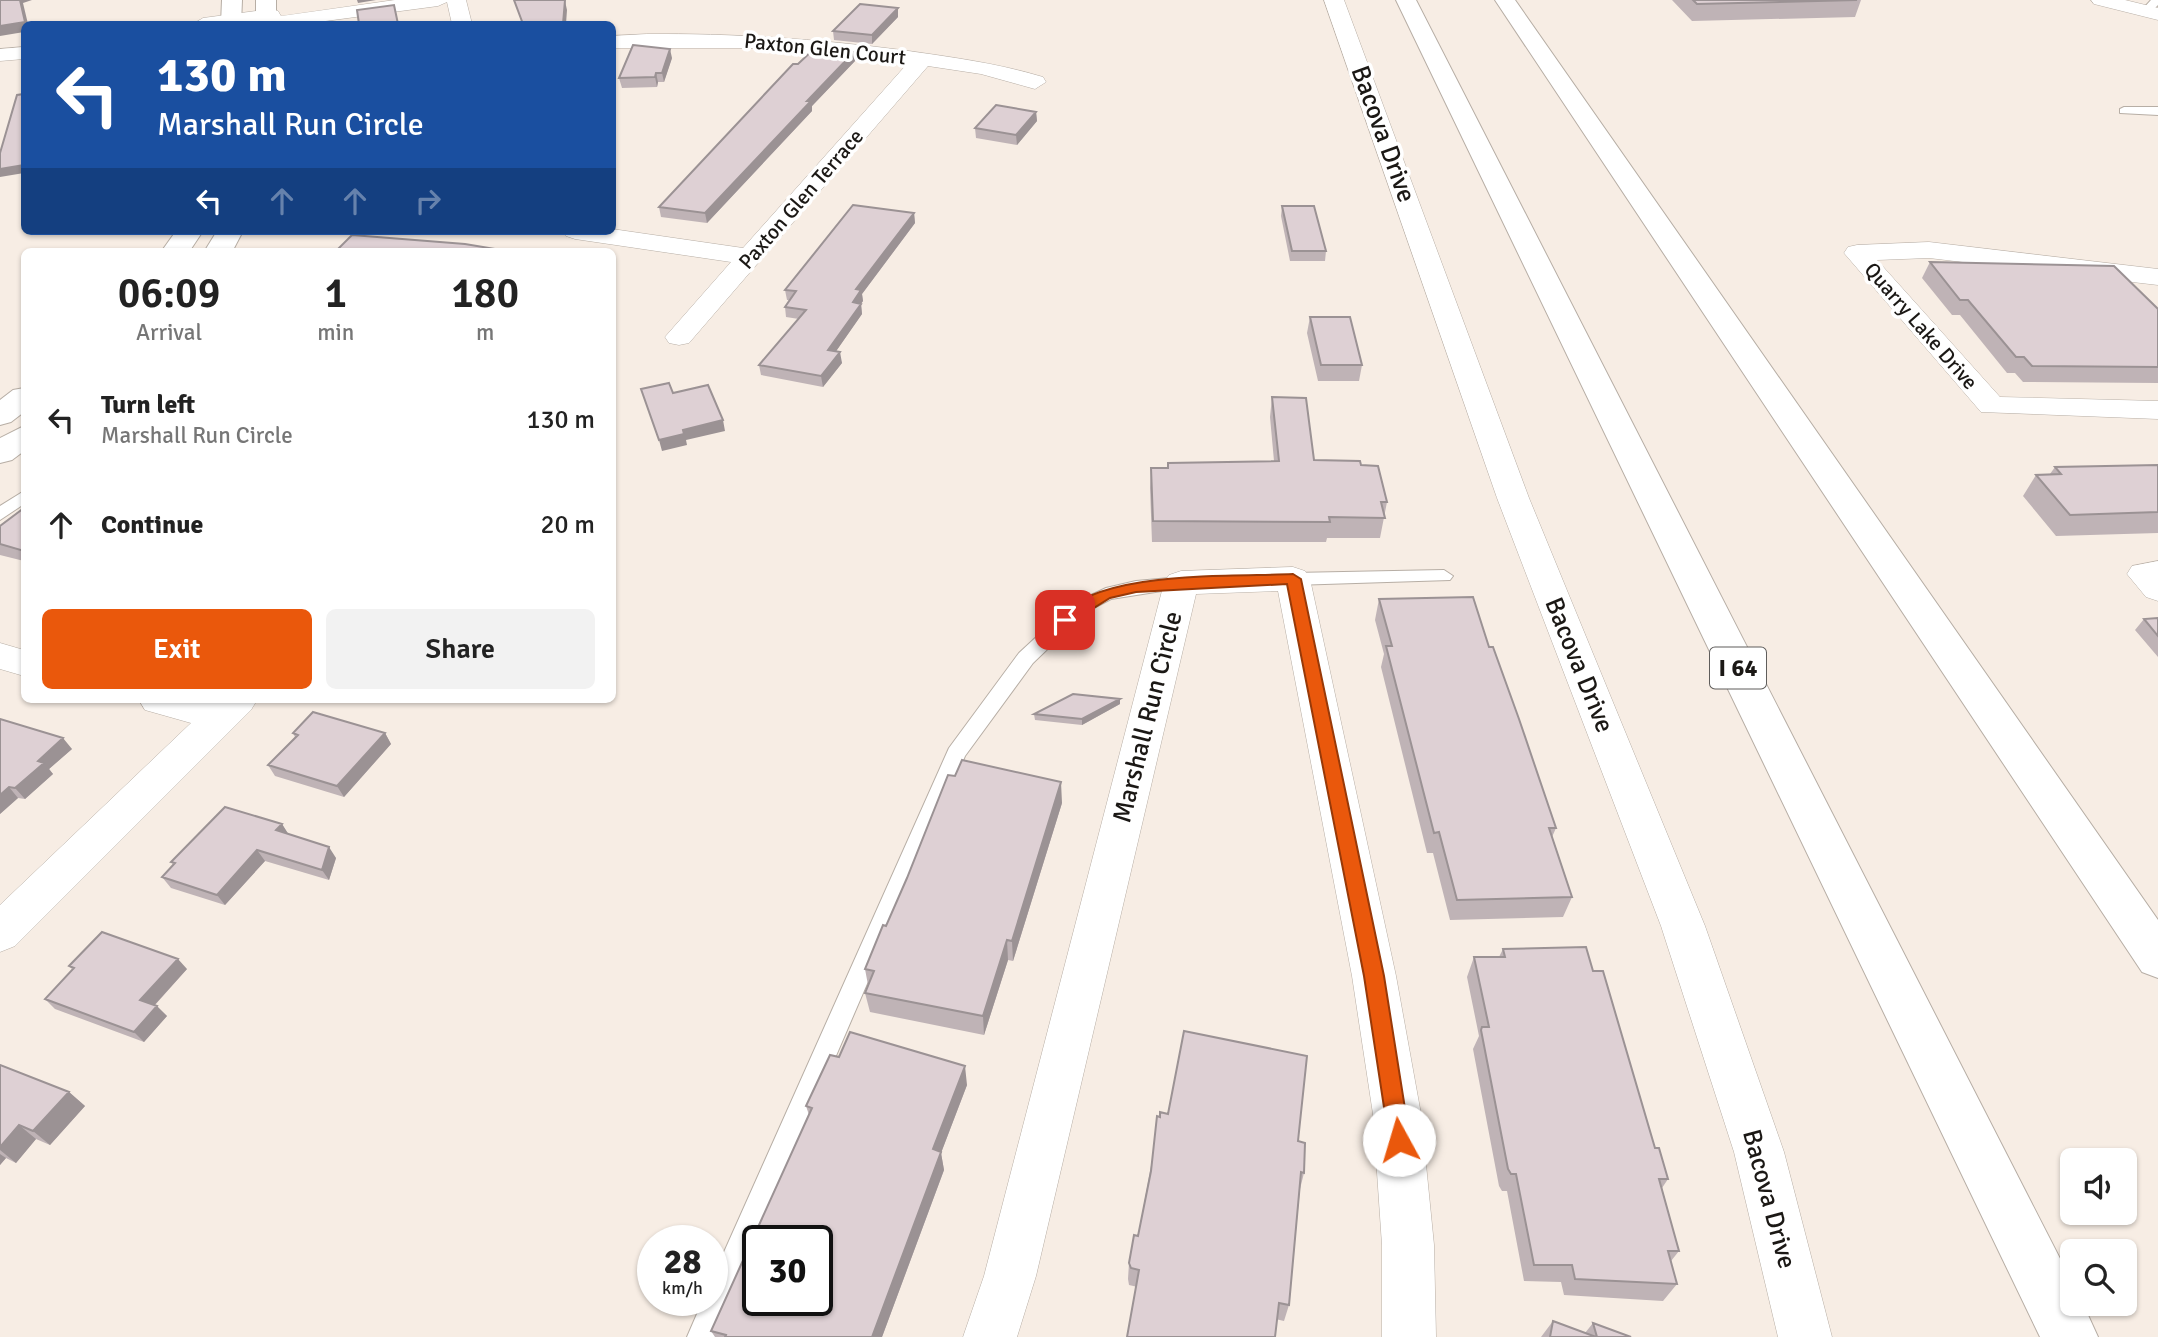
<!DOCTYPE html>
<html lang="en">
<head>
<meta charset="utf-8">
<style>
  :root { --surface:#fff; --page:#f2f2f2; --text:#222; --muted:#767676; --accent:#ea580c }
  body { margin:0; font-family:Signika,sans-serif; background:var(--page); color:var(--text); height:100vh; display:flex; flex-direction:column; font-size:26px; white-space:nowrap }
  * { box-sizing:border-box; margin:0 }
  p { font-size:23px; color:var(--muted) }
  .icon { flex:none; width:38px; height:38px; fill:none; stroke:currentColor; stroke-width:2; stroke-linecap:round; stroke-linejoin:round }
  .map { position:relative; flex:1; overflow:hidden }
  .side { position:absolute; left:21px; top:248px; width:595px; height:455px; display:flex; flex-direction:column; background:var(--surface); border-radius:10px; box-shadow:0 2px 5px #0004 }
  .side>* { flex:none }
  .hud { position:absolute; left:21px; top:21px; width:595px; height:214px; border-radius:10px; box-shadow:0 2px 5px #0004; background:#1a4fa0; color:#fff; overflow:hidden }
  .tools { position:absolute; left:2060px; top:1148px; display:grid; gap:14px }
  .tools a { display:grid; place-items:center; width:77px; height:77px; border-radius:10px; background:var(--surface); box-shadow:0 2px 5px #0004; font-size:35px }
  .speed { position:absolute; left:637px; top:1225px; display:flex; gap:14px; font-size:35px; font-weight:700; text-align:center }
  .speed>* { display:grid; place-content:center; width:91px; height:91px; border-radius:50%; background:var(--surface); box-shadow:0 2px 5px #0004; line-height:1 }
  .speed small { font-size:18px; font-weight:400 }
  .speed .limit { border:4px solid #111; border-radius:10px; background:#fff; color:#111 }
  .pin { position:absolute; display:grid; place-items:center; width:60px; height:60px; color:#fff; margin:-30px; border-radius:14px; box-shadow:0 4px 10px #0006 }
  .me { position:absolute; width:77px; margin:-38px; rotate:354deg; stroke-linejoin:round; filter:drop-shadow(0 0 5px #0008) }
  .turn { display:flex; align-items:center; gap:24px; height:147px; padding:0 21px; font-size:32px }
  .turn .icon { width:91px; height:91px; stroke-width:2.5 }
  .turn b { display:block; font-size:49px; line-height:60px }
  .lanes { display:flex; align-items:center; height:66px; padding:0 21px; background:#0003; justify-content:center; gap:35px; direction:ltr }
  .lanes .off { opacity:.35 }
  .eta { display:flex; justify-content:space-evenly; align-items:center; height:119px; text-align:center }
  .eta b { font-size:42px; font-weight:600; line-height:49px }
  .cta { display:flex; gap:14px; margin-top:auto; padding:14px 21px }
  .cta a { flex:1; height:80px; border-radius:10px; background:var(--accent); color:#fff; font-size:28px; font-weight:600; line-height:80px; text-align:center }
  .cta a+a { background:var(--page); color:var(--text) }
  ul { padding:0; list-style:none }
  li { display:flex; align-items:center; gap:21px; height:105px; padding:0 21px }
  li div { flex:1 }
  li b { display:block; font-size:26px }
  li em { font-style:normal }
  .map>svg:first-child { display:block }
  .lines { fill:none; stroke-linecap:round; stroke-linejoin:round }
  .lane-casing { stroke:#b7aea5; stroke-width:2 }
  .street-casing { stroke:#b7aea5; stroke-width:1 }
  .secondary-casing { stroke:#b7aea5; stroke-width:2 }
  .highway-casing { stroke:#b7aea5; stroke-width:2 }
  .lane { fill:#fff; fill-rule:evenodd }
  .street { fill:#fff; fill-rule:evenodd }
  .secondary { fill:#fff; fill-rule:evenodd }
  .highway { fill:#fff; fill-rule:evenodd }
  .wall { fill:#bfb3b6 }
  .shaded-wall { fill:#9b9294 }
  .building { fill:#ded0d4; stroke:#9b9294; stroke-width:2; fill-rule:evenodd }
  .route { fill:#ea580c; stroke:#983908; stroke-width:2 }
  .labels { text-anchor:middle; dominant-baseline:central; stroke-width:7; stroke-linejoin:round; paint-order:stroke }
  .far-street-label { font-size:21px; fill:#1b1815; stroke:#fff }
  .shield { fill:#fff; stroke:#5f5d5b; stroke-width:2 }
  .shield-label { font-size:24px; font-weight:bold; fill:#1b1815 }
  .street-label { font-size:26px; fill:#1b1815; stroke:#fff }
</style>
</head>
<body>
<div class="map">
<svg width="2158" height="1337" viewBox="0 0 2158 1337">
  <rect width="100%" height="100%" fill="#f7ede4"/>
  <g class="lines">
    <defs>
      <path id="lane" d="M 2151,0 L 2158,0 L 2158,5 L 2150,13 L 2142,13 L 2141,11 Z
        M 2124,107 L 2158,107 L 2158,115 L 2120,113 L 2120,109 Z
        M 24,491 L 24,504 L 0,520 L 0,506 Z
        M 1444,570 L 1453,576 L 1450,580 L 1293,585 L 1284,579 L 1293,573 Z
        M 1181,577 L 1190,583 L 1187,587 L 1111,599 L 1086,612 L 1033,663 L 965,756 L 715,1337 L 687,1337 L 703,1300 L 712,1300 L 712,1279 L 949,748 L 1019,653 L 1072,604 L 1106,588 L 1136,581 Z"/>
      <path id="street" d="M 395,0 L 466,0 L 472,24 L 452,24 L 447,2 L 438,6 L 303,24 L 193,24 L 203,18 L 271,9 L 278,11 L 281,16 Z
        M 1324,0 L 1344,0 L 1529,498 L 1705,926 L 1784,1152 L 1832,1337 L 1778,1337 L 1734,1152 L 1661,926 L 1497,498 Z
        M 2091,0 L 2125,0 L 2158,8 L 2158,20 L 2094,4 Z
        M 647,34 C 732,33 817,39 902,50 C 950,57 997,63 1043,77 L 1046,82 L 1035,89 L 981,74 L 928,66 L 689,343 L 679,345 L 669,343 L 665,337 L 731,262 L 575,239 L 566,236 L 562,231 L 612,229 L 743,248 L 907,64 L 751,48 L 612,48 L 612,36 Z
        M 24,47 L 24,59 L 0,61 L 0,49 Z
        M 1929,242 L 2158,269 L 2158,285 L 1929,258 L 1877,260 L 2000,397 L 2158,401 L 2158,419 L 1981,412 L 1844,253 L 1848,247 L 1857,245 Z
        M 2158,561 L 2158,601 L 2146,597 L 2127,574 L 2132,566 Z
        M 1293,567 L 1305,571 L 1310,579 L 1396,976 L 1421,1114 L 1434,1245 L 1436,1337 L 1382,1337 L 1382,1245 L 1373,1114 L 1352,976 L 1278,591 L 1196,594 L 1036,1276 L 1017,1337 L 963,1337 L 984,1276 L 1164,583 L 1169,575 L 1181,571 Z
        M 0,643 L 24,650 L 24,676 L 0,669 Z
        M 139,700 L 257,700 L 251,710 L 15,946 L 0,952 L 0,905 L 191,723 L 145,710 Z"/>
      <path id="secondary" d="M 222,0 L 242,0 L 241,24 L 221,24 Z
        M 256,0 L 276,0 L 276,24 L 256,24 Z
        M 176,231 L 203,231 L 189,252 L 161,252 Z
        M 217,231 L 243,231 L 232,252 L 204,252 Z
        M 24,388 L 24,412 L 11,422 L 0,425 L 0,400 L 13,390 Z
        M 24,426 L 24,451 L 12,460 L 0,463 L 0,438 Z"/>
      <path id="highway" d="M 1396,0 L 1416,0 L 2072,1282 L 2072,1304 L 2083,1304 L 2098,1337 L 2040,1337 Z
        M 1495,0 L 1515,0 L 2158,920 L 2158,978 L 2142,972 Z"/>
    </defs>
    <use href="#lane" class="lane-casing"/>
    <use href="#street" class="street-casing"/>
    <use href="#secondary" class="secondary-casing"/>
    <use href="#highway" class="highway-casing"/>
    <use href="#lane" class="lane"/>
    <use href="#street" class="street"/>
    <use href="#secondary" class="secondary"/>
    <use href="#highway" class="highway"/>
  </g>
  <path class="wall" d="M 1672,0 L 1861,0 L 1855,17 L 1692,21 Z
    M 898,17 L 872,44 L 834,40 L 833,31 Z
    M 672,58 L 664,82 L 658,82 L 657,87 L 622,88 L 619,78 Z
    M 855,61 L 812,106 L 812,111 L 707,223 L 661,217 L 659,207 L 798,64 Z
    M 1036,112 L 1037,121 L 1017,145 L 976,138 L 975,128 Z
    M 1282,206 L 1326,251 L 1325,261 L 1290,261 L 1281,216 Z
    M 914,213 L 915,223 L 862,294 L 863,301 L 861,304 L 862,314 L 836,351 L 842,363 L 823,387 L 761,375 L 759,365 L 799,319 L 786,317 L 785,307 L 789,300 L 787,300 L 785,290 Z
    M 1930,262 L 2158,309 L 2158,383 L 2023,382 L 2015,373 L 2007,373 L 1960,315 L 1952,315 L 1922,278 Z
    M 1310,317 L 1362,365 L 1359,381 L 1318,381 L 1307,333 Z
    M 1272,397 L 1314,460 L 1361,465 L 1387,502 L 1380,538 L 1327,538 L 1326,542 L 1152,542 L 1150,488 L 1151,468 L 1167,468 L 1274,461 L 1270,417 Z
    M 2158,465 L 2158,533 L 2056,536 L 2023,496 L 2036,475 L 2050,474 L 2055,467 Z
    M 24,508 L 24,561 L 0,555 L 0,526 Z
    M 1379,599 L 1489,647 L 1556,828 L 1552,837 L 1572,897 L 1563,917 L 1450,920 L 1433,853 L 1427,853 L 1381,667 L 1384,654 L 1375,620 Z
    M 2158,618 L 2158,657 L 2135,630 L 2144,619 Z
    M 1120,704 L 1082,725 L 1035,720 L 1034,714 Z
    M 0,719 L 72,749 L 49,769 L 53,774 L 25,799 L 18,798 L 0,814 Z
    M 293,733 L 385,733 L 391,744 L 344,797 L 275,776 L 268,765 L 295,737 Z
    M 1062,803 L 1013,961 L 1008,960 L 984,1035 L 870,1012 L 865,993 L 868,985 L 865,969 L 886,926 Z
    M 282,824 L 288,834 L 336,858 L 329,880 L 265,861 L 225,905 L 171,888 L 162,877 L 174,865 L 171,862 Z
    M 1503,949 L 1593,971 L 1655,1148 L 1668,1179 L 1662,1188 L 1679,1251 L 1671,1261 L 1677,1284 L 1663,1301 L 1564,1295 L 1561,1282 L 1524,1281 L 1507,1191 L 1502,1191 L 1499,1186 L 1473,1049 L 1479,1036 L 1467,977 L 1474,957 L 1499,957 Z
    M 69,966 L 187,969 L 155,1005 L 167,1016 L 144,1042 L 55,1009 L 45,999 L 73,970 Z
    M 0,1065 L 69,1092 L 85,1106 L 50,1145 L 36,1139 L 16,1163 L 6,1158 L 0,1165 Z
    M 967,1085 L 941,1153 L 944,1170 L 882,1337 L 715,1337 L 711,1331 L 809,1115 L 806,1106 Z
    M 1168,1114 L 1298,1141 L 1304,1173 L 1300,1189 L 1289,1305 L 1284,1321 L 1129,1285 L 1128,1279 L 1129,1263 L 1138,1236 L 1160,1117 Z
    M 1553,1321 L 1585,1333 L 1593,1323 L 1631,1337 L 1541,1337 Z"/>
  <path class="shaded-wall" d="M 20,0 L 32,0 L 23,3 L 28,24 L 24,24 L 24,32 L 0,36 L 0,26 Z
    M 357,0 L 376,0 L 358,3 Z
    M 565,1 L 567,10 L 566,24 L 563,24 Z
    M 898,8 L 898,17 L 872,44 L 872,35 Z
    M 670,49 L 672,58 L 664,82 L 662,73 Z
    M 854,52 L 855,61 L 812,106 L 812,111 L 707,223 L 705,213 L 807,101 Z
    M 656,73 L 658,82 L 657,87 L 655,77 Z
    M 1036,112 L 1037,121 L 1017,145 L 1016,135 Z
    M 24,165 L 24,173 L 0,177 L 0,169 Z
    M 914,213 L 915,223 L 862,294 L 863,301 L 854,313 L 853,302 L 856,289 Z
    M 861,304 L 862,314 L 830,360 L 828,350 Z
    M 840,352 L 842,363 L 823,387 L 821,376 Z
    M 723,420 L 725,431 L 686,440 L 687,445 L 662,451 L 659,440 L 683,430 Z
    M 1120,699 L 1120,704 L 1082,725 L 1082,719 Z
    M 385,733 L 391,744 L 344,797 L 337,786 Z
    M 63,738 L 72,749 L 49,769 L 53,774 L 25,799 L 15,788 L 38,761 Z
    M 1061,782 L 1062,803 L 1013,961 L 1012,941 Z
    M 9,787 L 18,798 L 0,814 L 0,795 Z
    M 282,824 L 289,835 L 276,830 Z
    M 329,847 L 336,858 L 329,880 L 322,870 Z
    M 257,850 L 265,861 L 225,905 L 217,895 Z
    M 1007,940 L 1008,960 L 984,1035 L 983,1016 Z
    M 178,959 L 187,969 L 150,1010 L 140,1000 Z
    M 157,1006 L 167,1016 L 144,1042 L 134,1032 Z
    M 965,1066 L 967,1085 L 941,1153 L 944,1170 L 882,1337 L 872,1337 L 933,1149 Z
    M 69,1092 L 85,1106 L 50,1145 L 33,1131 Z
    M 19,1125 L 36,1139 L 16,1163 L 0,1150 L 0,1147 Z
    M 0,1154 L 6,1158 L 0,1165 Z"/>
  <path class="building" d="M 0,0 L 20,0 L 25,22 L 0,26 Z
    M 514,0 L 565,0 L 563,24 L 523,24 Z
    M 1693,0 L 1857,0 L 1697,4 Z
    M 860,4 L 898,8 L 872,35 L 833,31 Z
    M 394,5 L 398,24 L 359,24 L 357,10 Z
    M 633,45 L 670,49 L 662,73 L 656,73 L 655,77 L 619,78 Z
    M 815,48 L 854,52 L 807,101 L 811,101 L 705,213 L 659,207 L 793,64 L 798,64 Z
    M 24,94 L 24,165 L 0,169 L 0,153 L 17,95 Z
    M 996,105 L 1036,112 L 1016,135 L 975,128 Z
    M 853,205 L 914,213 L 856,289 L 861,290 L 853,302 L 861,304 L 828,350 L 840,352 L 821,376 L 759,365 L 806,310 L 785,307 L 796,291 L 785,290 Z
    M 1282,206 L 1314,206 L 1326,251 L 1292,251 Z
    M 352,235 L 465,244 L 513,252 L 335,252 Z
    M 1930,262 L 2114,266 L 2158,309 L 2158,367 L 2032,366 L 2024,357 L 2016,357 L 1968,300 L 1960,300 Z
    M 1310,317 L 1350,317 L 1362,365 L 1321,365 Z
    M 669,383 L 673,393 L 708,385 L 723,420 L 683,430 L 684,434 L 659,440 L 641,389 Z
    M 1272,397 L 1306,398 L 1314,460 L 1360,461 L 1361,465 L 1378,466 L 1387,502 L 1381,502 L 1385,518 L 1329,517 L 1330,522 L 1153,521 L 1151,468 L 1168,468 L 1168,463 L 1279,461 Z
    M 2158,465 L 2158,512 L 2070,515 L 2036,475 L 2061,474 L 2055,467 Z
    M 24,508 L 24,551 L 0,544 L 0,526 Z
    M 1473,597 L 1489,647 L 1493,647 L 1519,719 L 1556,828 L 1549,828 L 1572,897 L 1457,900 L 1439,832 L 1434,833 L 1386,646 L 1392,646 L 1379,599 Z
    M 2158,618 L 2158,636 L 2144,619 Z
    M 1073,694 L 1120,699 L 1082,719 L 1034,714 Z
    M 313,712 L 385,733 L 337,786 L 268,765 L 298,735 L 293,733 Z
    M 0,719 L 63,738 L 38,761 L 44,763 L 15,788 L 9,787 L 0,795 Z
    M 962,760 L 1061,782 L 1012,941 L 1007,940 L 983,1016 L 865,993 L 874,971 L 865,969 L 883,925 L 886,926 L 907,878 L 948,775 L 955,776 Z
    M 225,807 L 282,824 L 276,830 L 329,847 L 322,870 L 257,850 L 217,895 L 162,877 L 175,863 L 171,862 Z
    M 102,932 L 178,959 L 140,1000 L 157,1006 L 134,1032 L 45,999 L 74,968 L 69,966 Z
    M 1586,947 L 1593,971 L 1603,971 L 1655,1148 L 1659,1148 L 1668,1179 L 1659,1179 L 1679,1251 L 1668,1251 L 1677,1284 L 1575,1279 L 1572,1265 L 1534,1265 L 1516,1174 L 1511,1174 L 1508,1169 L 1481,1030 L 1482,1027 L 1489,1027 L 1474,957 L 1505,957 L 1503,949 Z
    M 1184,1031 L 1307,1056 L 1298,1141 L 1305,1143 L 1304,1173 L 1301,1172 L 1289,1305 L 1279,1303 L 1275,1337 L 1127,1337 L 1139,1270 L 1131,1268 L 1129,1263 L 1134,1235 L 1138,1236 L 1151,1171 L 1157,1116 L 1160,1117 L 1160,1112 L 1168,1114 Z
    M 850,1032 L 965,1066 L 933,1149 L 941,1152 L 872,1337 L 725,1337 L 726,1335 L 711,1331 L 812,1108 L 806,1106 L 830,1055 L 839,1057 ZM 758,1241 L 817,1241 L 817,1300 L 758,1300 Z
    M 0,1065 L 69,1092 L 33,1131 L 19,1125 L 0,1147 Z
    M 1553,1321 L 1596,1337 L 1550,1337 Z
    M 1593,1323 L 1631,1337 L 1597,1337 Z"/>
  <path class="route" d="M 1293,574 L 1301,579 L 1384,976 L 1410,1140 L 1407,1147 L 1399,1150 L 1392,1147 L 1389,1140 L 1364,976 L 1287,584 L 1136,592 L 1110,598 L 1065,626 L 1057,620 C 1092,569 1235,577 1293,574 Z"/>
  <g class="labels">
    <g class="far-street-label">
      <text transform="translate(825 49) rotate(6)">Paxton Glen Court</text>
      <text transform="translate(801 199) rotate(-49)">Paxton Glen Terrace</text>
      <text transform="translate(1921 326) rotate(49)">Quarry Lake Drive</text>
    </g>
    <rect class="shield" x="1710" y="647.5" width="56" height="41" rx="5"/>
    <g class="shield-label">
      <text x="1738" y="668">I 64</text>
    </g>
    <g class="street-label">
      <text transform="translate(1383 134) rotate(70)">Bacova Drive</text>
      <text transform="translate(1579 665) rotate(68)">Bacova Drive</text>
      <text transform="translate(1148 717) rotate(-76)">Marshall Run Circle</text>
      <text transform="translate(1769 1199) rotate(75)">Bacova Drive</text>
    </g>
  </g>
</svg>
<div class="tools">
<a><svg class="icon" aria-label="sound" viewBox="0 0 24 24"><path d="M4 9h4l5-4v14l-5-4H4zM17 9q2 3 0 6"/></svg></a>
<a><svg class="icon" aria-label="search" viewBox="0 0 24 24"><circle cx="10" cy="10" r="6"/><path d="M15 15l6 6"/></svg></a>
</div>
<div class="speed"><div>28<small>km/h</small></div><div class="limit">30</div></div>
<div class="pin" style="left:1065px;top:620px;background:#d93025"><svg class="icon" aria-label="arrive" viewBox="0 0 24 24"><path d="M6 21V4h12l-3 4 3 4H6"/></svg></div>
<svg class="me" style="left:1399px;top:1140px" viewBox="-20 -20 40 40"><circle r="19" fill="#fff"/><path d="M0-13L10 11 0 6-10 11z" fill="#ea580c"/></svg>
<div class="hud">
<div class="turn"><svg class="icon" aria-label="left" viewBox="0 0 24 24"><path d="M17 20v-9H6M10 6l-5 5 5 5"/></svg><div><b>130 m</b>Marshall Run Circle</div></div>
<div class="lanes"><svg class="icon" aria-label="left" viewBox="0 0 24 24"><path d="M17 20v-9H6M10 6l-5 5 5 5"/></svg><svg class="icon off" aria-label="ahead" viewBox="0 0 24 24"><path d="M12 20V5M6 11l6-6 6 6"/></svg><svg class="icon off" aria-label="ahead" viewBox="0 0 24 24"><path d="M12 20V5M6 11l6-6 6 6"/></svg><svg class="icon off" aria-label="right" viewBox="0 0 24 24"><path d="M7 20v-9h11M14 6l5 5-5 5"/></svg></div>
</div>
<section class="side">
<div class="eta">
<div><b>06:09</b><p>Arrival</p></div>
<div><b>1</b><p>min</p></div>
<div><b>180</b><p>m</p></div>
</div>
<ul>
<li><svg class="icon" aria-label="left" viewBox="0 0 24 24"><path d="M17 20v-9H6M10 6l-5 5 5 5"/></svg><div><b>Turn left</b><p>Marshall Run Circle</p></div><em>130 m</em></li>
<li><svg class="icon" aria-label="ahead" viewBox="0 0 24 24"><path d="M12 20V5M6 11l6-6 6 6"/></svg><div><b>Continue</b></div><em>20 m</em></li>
</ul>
<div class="cta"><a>Exit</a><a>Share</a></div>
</section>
</div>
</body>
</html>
